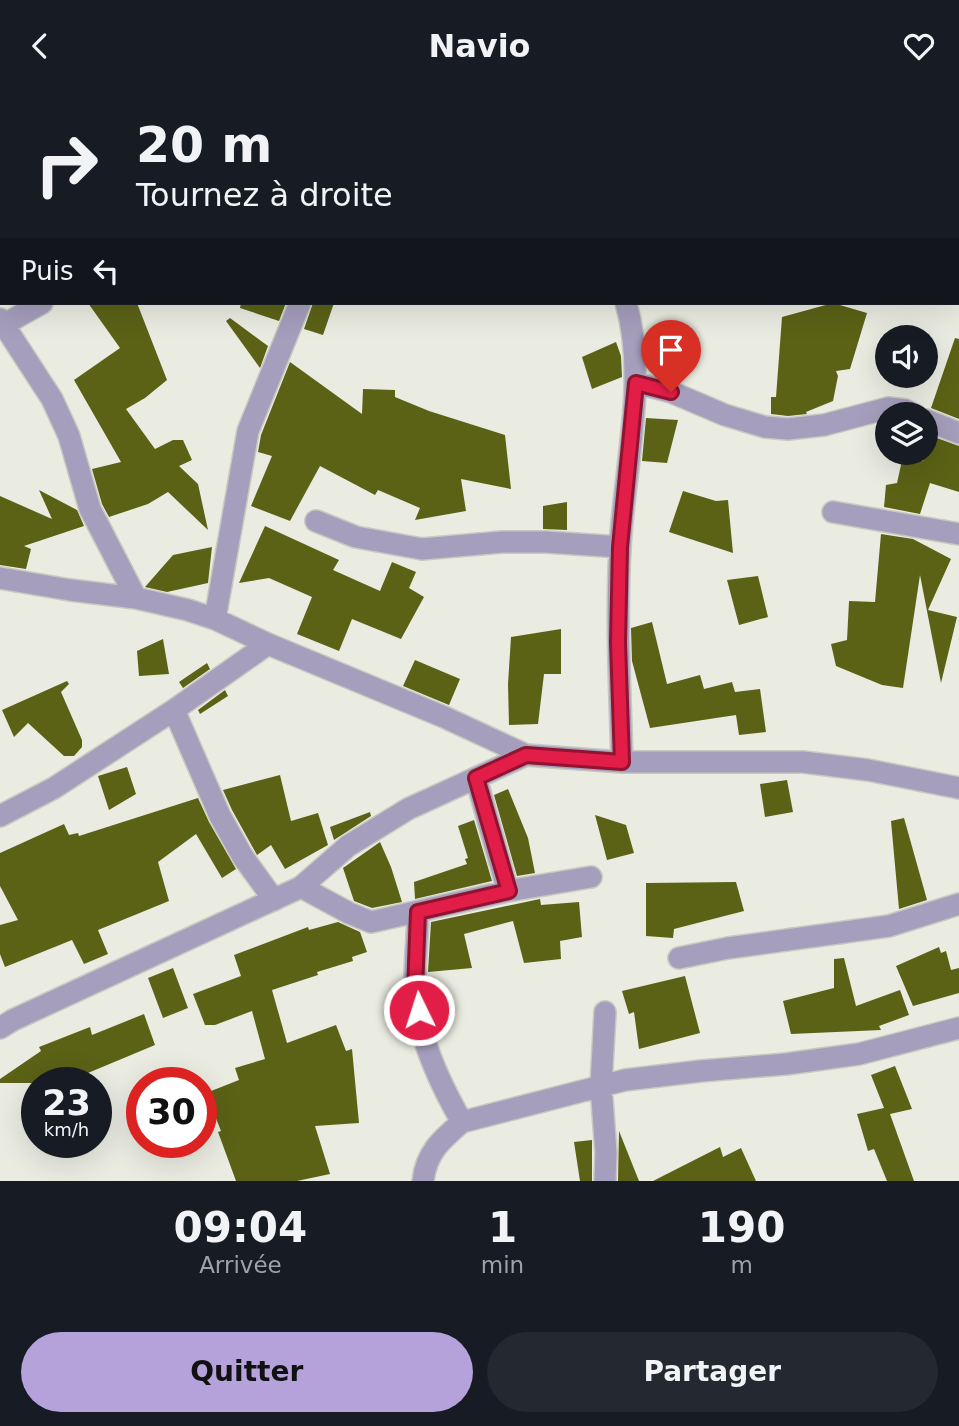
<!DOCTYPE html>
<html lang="fr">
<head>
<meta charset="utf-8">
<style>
  :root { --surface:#171b24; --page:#242831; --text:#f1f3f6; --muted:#9ea1a6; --accent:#b5a2da }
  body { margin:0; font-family:"DejaVu Sans",sans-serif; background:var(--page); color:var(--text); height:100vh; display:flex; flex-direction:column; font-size:26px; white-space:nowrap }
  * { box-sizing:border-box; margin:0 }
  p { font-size:23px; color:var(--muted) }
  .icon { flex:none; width:38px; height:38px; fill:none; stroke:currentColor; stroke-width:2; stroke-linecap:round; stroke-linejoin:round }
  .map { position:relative; height:1090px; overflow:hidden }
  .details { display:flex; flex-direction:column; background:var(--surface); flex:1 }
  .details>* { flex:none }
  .banner { position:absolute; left:0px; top:0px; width:959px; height:214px; box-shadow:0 7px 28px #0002; background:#171b24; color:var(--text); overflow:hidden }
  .tools { position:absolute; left:875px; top:234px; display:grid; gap:14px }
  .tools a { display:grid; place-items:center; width:63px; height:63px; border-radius:50%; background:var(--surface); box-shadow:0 7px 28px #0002; font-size:35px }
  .speed { position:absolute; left:21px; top:976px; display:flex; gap:14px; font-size:35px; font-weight:700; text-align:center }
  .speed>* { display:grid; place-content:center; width:91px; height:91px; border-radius:50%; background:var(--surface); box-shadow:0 7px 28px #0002; line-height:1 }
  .speed small { font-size:18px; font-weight:400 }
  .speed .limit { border:10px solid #d22; background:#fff; color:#111 }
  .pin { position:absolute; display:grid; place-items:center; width:60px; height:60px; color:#fff; margin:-72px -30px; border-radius:50% 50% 50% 0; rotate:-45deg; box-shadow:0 0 7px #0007 }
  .pin .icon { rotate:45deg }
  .me { position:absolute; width:77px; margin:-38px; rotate:356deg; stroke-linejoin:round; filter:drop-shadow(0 0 5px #0008) }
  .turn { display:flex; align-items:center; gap:24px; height:147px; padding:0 21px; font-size:32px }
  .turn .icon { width:91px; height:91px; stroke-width:2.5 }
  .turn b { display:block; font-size:49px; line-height:60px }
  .then { display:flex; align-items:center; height:66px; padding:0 21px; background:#0003; gap:14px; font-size:26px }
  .eta { display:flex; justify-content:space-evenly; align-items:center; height:119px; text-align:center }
  .eta b { font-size:42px; font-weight:600; line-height:49px }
  .action { display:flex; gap:14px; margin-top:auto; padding:14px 21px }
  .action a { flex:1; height:80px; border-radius:42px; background:var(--accent); color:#111; font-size:28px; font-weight:600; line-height:80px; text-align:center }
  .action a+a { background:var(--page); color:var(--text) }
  header { display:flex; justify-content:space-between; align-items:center; height:91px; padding:0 21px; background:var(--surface); font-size:32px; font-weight:600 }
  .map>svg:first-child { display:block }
  .building { fill:#5b6216 }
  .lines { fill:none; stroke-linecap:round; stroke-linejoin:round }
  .minor-casing { stroke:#c8c9c0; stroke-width:24 }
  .minor { stroke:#a59ebc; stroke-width:21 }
  .route-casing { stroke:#92132f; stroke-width:18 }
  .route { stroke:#e11d48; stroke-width:12 }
</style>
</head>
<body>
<header><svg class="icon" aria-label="back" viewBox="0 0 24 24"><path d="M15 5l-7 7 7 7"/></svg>Navio<svg class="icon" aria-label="heart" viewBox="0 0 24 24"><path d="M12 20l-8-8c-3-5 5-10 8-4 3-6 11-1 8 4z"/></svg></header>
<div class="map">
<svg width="959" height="1090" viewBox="0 0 959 1090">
  <rect width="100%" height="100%" fill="#eaece2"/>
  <path class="building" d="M 88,212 L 137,212 L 167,289 L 145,307 L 126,318 L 155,358 L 173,349 L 183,349 L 192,369 L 179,375 L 198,393 L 208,439 L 168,401 L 148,413 L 109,426 L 102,413 L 92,378 L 121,371 L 74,289 L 120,257 Z
    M 241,212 L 286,212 L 279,230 L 240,217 Z
    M 313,212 L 334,212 L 323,244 L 304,238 Z
    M 833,212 L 867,222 L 850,278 L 836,280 L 838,285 L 833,310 L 806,321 L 807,323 L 788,325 L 771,323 L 771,306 L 776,306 L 782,226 Z
    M 230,227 L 268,255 L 260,277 L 226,230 Z
    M 955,247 L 959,248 L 959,328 L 931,317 Z
    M 616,251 L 621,265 L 622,286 L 592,298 L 582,266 Z
    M 290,271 L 362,323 L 363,298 L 395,299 L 395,306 L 429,320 L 505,344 L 511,398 L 461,388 L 466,420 L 415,429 L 420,417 L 378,399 L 375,404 L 320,375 L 290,430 L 251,415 L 272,365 L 258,361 L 261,344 Z
    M 646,327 L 678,329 L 667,372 L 642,370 Z
    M 934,346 L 959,355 L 959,401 L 930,392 L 920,423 L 884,416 L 886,394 L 897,392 L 903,365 L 923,370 Z
    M 39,399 L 77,419 L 84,435 L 24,455 L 31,458 L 26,478 L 0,474 L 0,405 L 52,428 Z
    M 683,400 L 716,410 L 728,409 L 733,462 L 669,441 Z
    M 567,411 L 567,439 L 543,438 L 543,415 Z
    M 265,435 L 339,469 L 333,479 L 380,500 L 392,471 L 416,481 L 409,497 L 424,506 L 401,548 L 352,528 L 339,560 L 297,543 L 312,506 L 269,487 L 239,492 Z
    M 881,443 L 913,448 L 951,468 L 928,519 L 957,526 L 941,592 L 920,484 L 903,597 L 882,594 L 836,575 L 831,553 L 847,549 L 849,510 L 875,511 Z
    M 212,456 L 208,492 L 167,501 L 145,496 L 173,464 Z
    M 758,485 L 768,526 L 739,534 L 727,489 Z
    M 652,531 L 667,593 L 700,584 L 704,598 L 732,591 L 735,601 L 760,598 L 766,641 L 739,644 L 736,624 L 650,637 L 632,570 L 631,537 Z
    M 561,538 L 561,583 L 544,583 L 538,633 L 509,634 L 508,593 L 511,546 Z
    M 163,548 L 169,583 L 139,585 L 137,560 Z
    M 415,569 L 460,588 L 449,614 L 403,595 Z
    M 207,572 L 210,578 L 183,597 L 179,591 Z
    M 67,590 L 69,593 L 61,601 L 82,649 L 82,656 L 74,665 L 64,665 L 28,632 L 14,646 L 2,619 Z
    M 225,599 L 228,605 L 200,623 L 198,619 Z
    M 127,676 L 136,703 L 109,719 L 98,685 Z
    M 280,684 L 291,730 L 318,722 L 328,754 L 285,778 L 271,754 L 257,764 L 232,719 L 223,699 Z
    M 787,689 L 793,721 L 765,726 L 760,693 Z
    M 508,698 L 528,747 L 535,782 L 517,785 L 494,704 Z
    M 198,707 L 209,731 L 236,778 L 222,787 L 196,743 L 158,771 L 169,810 L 98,839 L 108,863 L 84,873 L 72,849 L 5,876 L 0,863 L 0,834 L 18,829 L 0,795 L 0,762 L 64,733 L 69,744 L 78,742 L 79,745 Z
    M 370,721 L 371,725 L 334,749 L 330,736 Z
    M 595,724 L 626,734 L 634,762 L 607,769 Z
    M 904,727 L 927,809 L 899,818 L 891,730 Z
    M 474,729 L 492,790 L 415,808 L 414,791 L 467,773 L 465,768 L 468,767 L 458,735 Z
    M 380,751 L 391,776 L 402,811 L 372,817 L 354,810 L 343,777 Z
    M 736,791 L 744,820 L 674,838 L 673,847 L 646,845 L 646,792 Z
    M 540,808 L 541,814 L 579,811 L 582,846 L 560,850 L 561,868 L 524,872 L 513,830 L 464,843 L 472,877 L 428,881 L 431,831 Z
    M 338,831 L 360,841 L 367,861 L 352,866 L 353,870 L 317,881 L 318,884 L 272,899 L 287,952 L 336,934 L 346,960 L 352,958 L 359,1032 L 315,1035 L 330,1083 L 297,1090 L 236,1090 L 218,1041 L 221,1040 L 206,1002 L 239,989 L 235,977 L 265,968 L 252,920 L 215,934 L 205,934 L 193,903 L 241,885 L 234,864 L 308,836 L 309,839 Z
    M 939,856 L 941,862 L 946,860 L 951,879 L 959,877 L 959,902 L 913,915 L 896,875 Z
    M 844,867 L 856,915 L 900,899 L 909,924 L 879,935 L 881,939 L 791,943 L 783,910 L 834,897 L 834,868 Z
    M 173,877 L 188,917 L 163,927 L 148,887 Z
    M 685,885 L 700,942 L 639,958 L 634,921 L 629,923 L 622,900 Z
    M 144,923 L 155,954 L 64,992 L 0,992 L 0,988 L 41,960 L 39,956 L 90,936 L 92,944 Z
    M 895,975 L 912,1018 L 890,1023 L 914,1090 L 887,1090 L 874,1058 L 868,1060 L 857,1023 L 884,1017 L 871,984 Z
    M 619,1040 L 639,1090 L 618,1090 Z
    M 592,1049 L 592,1090 L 580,1090 L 574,1051 Z
    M 720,1056 L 723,1066 L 741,1057 L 756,1090 L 653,1090 Z"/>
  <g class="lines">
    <defs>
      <path id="minor" d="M 559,0 L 559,2
        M 0,228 L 52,308 L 69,345 L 90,418 L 136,507
        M 3,234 L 42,212
        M 636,292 L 671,301 L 725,324 L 765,336 L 788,338 L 824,334 L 888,317 L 905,319 L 915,324
        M 926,329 L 959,342
        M 833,421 L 959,443
        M 316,430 L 356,446 L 422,458 L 502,451 L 546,451 L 620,456
        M 0,487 L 70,499 L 136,507 L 188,519 L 215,528 L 268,553 L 444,626 L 526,664 L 622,671 L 803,671 L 868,679 L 959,697
        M 215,528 L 248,340 L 300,212
        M 174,619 L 220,725 L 243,766 L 274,809
        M 622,671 C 620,600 616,528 620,457 C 624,379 648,288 626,212
        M 476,687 L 508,800
        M 0,725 L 54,697 L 174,619 L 268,553
        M 301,796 L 349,822 L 371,831 L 508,800 L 591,786
        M 418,821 C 418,846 414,873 415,898 C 417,943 440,993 462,1031
        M 679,867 L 728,857 L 889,835 L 959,813
        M 605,921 L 601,995 L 606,1062 L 605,1090
        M 0,937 L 13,929 L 301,796 L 348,755 L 408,718 L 526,664
        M 423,1090 C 426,1062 441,1049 462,1031 L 625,989 L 701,980 L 786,973 L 859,963 L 959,937"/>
    </defs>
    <use href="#minor" class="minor-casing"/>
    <use href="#minor" class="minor"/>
  </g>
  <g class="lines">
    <defs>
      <path id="route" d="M 419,919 L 415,898 L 418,821 L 509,800 L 476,687 L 526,664 L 622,671 L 618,551 L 620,456 L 636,292 L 671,301"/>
    </defs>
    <use href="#route" class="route-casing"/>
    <use href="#route" class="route"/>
  </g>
</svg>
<div class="tools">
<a><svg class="icon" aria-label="sound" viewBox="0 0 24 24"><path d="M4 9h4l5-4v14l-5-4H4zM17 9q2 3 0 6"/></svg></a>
<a><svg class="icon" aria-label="layers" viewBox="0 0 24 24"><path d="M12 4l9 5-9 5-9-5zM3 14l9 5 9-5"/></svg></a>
</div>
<div class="speed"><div>23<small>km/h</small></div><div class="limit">30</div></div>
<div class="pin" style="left:671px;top:301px;background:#d93025"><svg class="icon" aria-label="arrive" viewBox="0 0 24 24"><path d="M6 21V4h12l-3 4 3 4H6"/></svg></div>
<svg class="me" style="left:419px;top:919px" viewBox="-20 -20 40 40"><circle r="17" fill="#e11d48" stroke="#fff" stroke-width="3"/><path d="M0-11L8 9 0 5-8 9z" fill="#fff"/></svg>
<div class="banner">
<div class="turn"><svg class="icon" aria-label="right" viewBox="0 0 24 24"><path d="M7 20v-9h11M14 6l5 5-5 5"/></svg><div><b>20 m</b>Tournez à droite</div></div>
<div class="then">Puis<svg class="icon" aria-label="left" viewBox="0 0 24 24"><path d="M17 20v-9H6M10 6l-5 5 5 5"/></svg></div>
</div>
</div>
<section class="details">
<div class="eta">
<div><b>09:04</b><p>Arrivée</p></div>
<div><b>1</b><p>min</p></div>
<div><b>190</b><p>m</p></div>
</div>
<div class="action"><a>Quitter</a><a>Partager</a></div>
</section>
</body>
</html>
